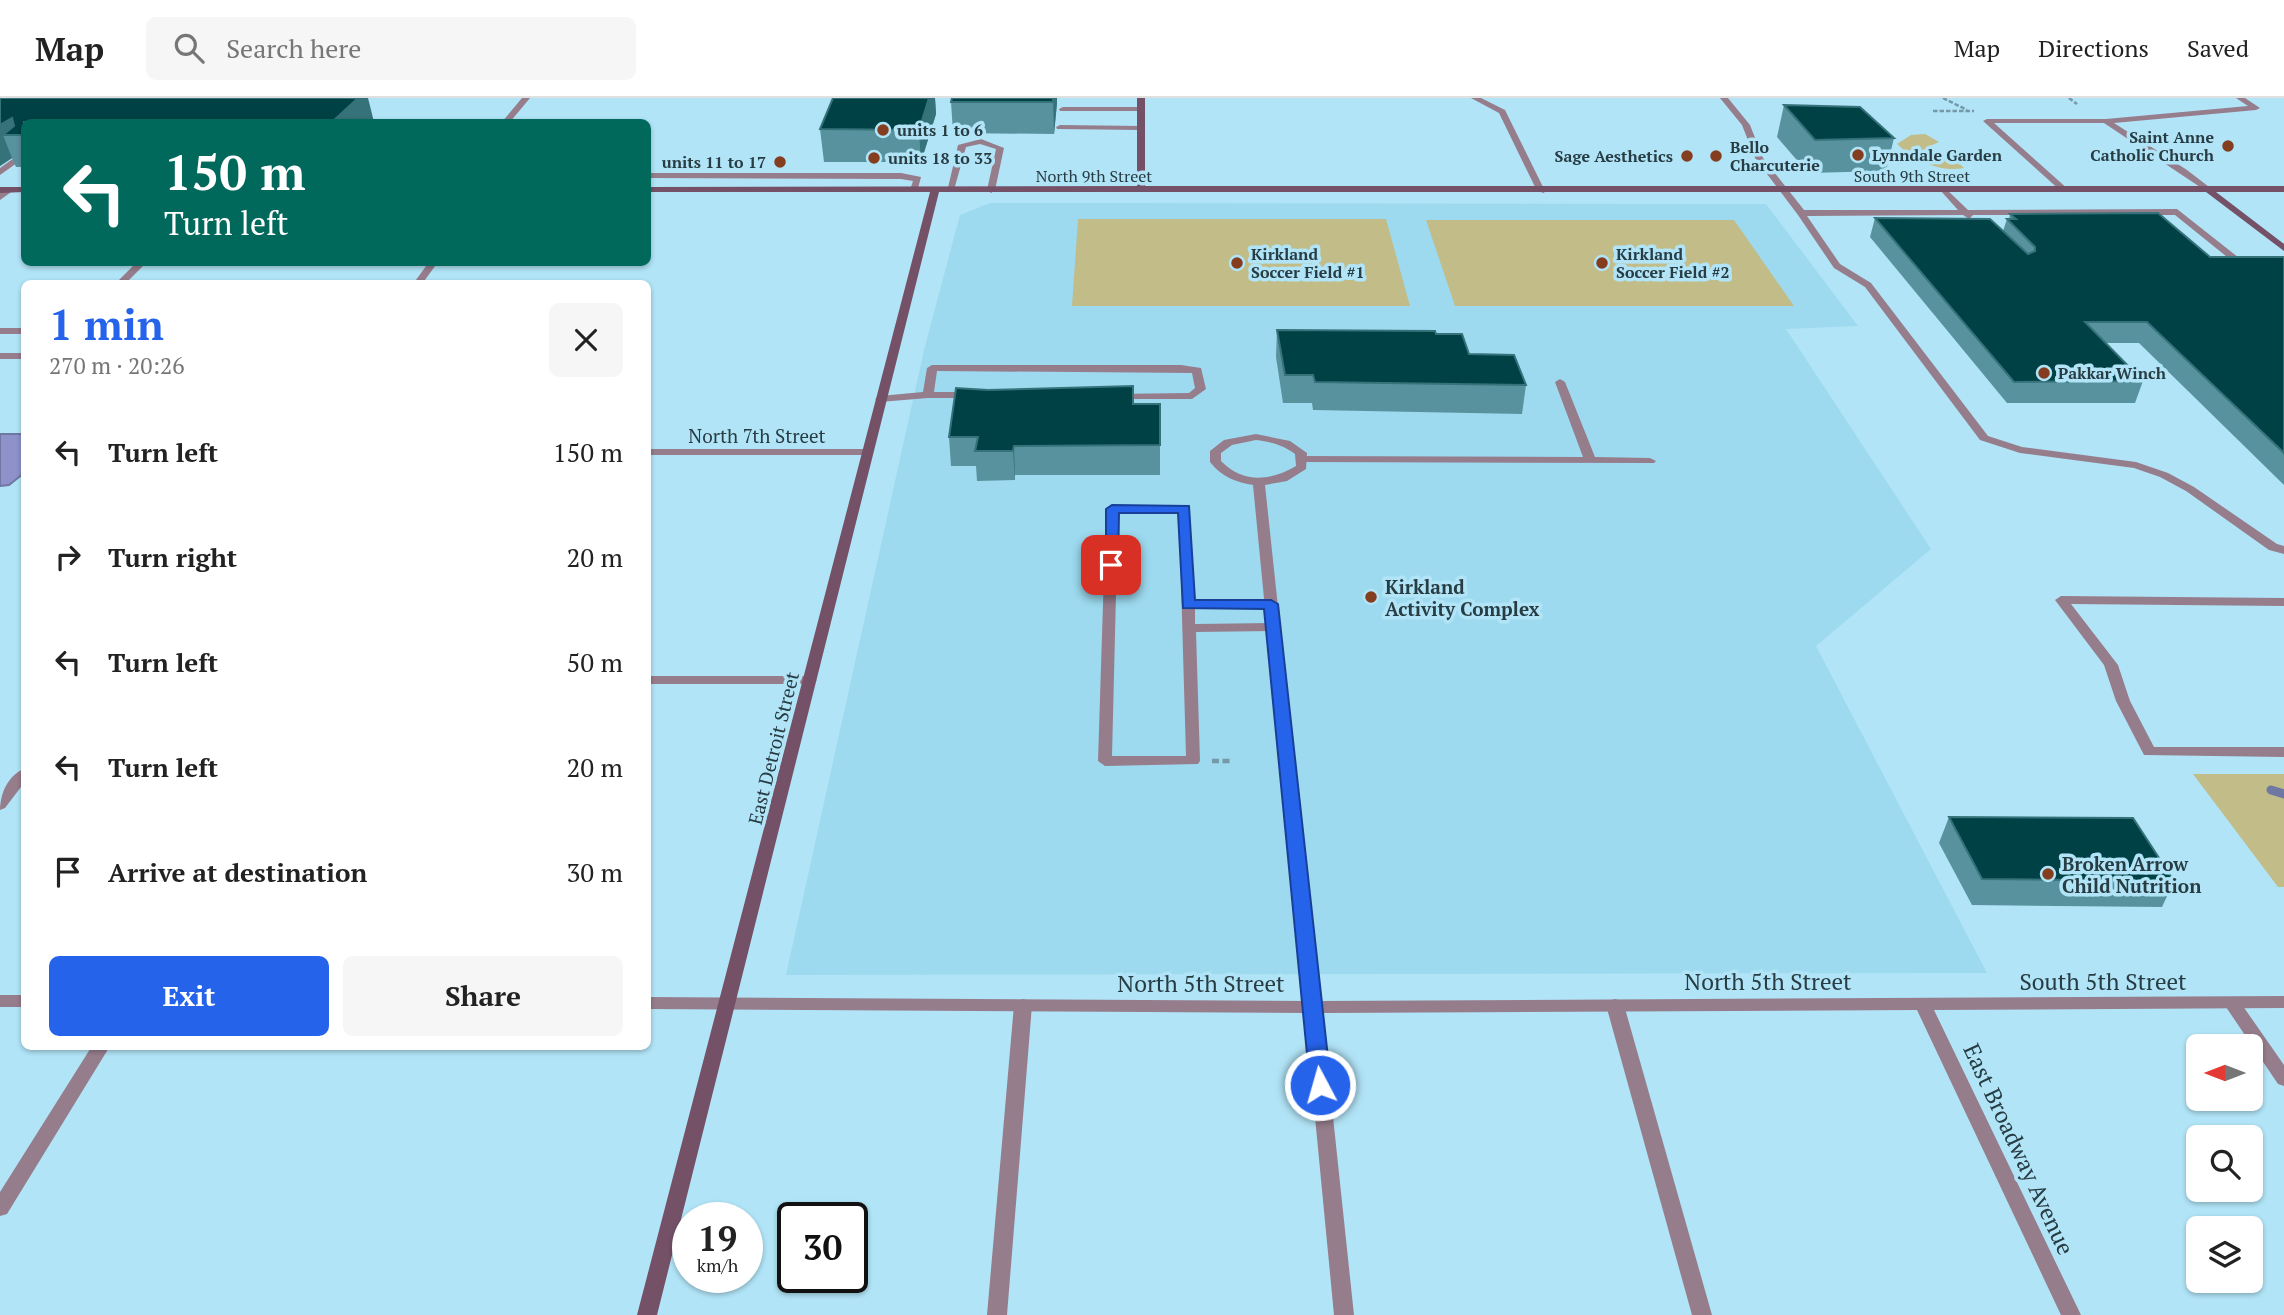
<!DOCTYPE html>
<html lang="en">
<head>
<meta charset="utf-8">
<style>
  :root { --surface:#fff; --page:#f6f6f6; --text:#222; --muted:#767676; --line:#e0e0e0; --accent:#2563eb }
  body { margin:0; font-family:"PT Serif",serif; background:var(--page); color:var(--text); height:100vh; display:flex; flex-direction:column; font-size:26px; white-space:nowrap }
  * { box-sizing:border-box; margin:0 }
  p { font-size:23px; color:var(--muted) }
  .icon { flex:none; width:38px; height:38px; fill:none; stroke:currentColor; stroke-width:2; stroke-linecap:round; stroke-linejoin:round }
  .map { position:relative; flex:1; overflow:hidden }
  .sheet { position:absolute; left:21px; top:182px; width:630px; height:770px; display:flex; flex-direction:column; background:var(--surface); border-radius:10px; box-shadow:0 2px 5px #0004 }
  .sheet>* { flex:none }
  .hud { position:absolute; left:21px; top:21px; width:630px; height:147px; border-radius:10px; box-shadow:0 2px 5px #0004; background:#00695c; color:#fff; overflow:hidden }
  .needle { width:46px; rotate:270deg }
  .buttons { position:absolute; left:2186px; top:936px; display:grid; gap:14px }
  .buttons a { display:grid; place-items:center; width:77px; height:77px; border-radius:10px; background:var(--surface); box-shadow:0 2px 5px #0004; font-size:35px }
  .speed { position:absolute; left:672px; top:1104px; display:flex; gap:14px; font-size:35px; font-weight:700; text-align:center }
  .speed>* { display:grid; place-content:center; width:91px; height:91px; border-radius:50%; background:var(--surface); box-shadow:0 2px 5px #0004; line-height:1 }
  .speed small { font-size:18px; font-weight:400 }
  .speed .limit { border:4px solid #111; border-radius:10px; background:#fff; color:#111 }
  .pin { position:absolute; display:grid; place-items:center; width:60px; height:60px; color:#fff; margin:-30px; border-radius:14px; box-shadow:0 4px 10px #0006 }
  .me { position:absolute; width:77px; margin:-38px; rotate:354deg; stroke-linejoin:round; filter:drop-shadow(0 0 5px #0008) }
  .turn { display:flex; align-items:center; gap:24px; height:147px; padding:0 28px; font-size:32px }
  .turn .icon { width:91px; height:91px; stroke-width:2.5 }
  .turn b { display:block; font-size:49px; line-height:60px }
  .round { display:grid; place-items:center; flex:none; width:74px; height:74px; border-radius:10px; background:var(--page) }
  .overview { display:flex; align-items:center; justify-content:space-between; height:119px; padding:0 28px }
  h1 { font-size:42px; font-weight:700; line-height:52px; color:var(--accent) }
  .action { display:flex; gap:14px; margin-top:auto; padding:14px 28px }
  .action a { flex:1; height:80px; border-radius:10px; background:var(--accent); color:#fff; font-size:28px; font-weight:700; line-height:80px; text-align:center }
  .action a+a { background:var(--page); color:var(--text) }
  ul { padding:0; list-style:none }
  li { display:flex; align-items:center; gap:21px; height:105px; padding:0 28px }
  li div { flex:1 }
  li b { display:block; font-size:26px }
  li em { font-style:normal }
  header { display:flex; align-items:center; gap:42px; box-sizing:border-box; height:98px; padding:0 35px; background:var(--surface); border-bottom:2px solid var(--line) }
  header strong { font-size:33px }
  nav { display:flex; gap:38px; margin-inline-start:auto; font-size:24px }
  .search { width:490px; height:63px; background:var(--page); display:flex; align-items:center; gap:18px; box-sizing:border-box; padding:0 24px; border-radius:10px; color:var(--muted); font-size:26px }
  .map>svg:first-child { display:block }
  .built { fill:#9ddaef }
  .green { fill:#c2bc88 }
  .water { fill:#8e91ca; stroke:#6f78a2; stroke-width:2 }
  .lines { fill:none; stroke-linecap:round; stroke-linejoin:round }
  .stream { stroke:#6f78a2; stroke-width:9 }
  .path-far1 { stroke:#7499a7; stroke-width:2.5; stroke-dasharray:4.5 2; stroke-linecap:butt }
  .path { stroke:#7499a7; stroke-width:4.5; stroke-dasharray:7 3.5; stroke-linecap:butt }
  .lane { fill:#967d8c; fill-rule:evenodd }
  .street { fill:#967d8c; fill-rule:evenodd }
  .secondary { fill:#745167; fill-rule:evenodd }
  .wall { fill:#58929e }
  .shaded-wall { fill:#35727a }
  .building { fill:#004145; stroke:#35727a; stroke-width:2 }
  .route { fill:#2563eb; stroke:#184099; stroke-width:2 }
  .poi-dot { fill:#853d20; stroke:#b1e4f7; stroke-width:2.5 }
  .labels { text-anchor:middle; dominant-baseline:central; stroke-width:7; stroke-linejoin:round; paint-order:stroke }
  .far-poi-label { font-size:16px; font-weight:bold; fill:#273c43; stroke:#b1e4f7; text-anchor:start }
  .far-street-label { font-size:16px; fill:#273c43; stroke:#b1e4f7 }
  .street-label { font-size:19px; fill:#273c43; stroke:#b1e4f7 }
  .poi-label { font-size:19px; font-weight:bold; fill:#273c43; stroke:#b1e4f7; text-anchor:start }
  .near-street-label { font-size:23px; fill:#273c43; stroke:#b1e4f7 }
</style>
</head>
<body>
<header>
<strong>Map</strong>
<div class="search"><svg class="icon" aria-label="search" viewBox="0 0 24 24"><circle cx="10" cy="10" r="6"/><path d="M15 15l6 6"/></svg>Search here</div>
<nav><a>Map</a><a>Directions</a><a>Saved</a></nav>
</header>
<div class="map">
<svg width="2284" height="1217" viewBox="0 0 2284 1217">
  <rect width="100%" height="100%" fill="#b1e4f7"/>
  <path class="built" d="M 990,105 L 1766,106 L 1858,228 L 1786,231 L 1931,451 L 1816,548 L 1987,875 L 786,877 L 924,252 L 960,117 Z"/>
  <path class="green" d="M 1925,36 L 1939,44 L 1928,49 C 1942,63 1954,59 1964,70 C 1940,75 1914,62 1897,46 L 1911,37 Z
    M 1078,121 L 1386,121 L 1410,208 L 1072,208 Z
    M 1426,122 L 1734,122 L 1794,208 L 1455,208 Z
    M 2193,676 L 2284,676 L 2284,789 L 2278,789 Z"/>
  <path class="water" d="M 0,336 L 24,336 L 24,375 L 9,387 L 0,388 Z"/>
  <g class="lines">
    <path class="stream" d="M 2271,692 L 2284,696"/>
    <path class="path-far1" d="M 1943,0 L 1967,12
      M 2069,0 L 2077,6
      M 1933,13 L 1974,13"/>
    <path class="path" d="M 1212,663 L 1233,663"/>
    <path class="lane" d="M 1720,0 L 1728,0 L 1750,27 L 1763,60 L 1804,112 L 1958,112 L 1940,92 L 1944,89 L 1968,112 L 2177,111 L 2248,167 L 2248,171 L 2242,171 L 2175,117 L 1973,117 L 1969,121 L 1963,117 L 1807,118 L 1840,166 L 1871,185 L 1988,338 L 2022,349 L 2136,364 L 2168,375 L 2194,389 L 2277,446 L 2284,448 L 2284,456 L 2269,452 L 2186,393 L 2160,379 L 2134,370 L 2020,355 L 1980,342 L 1865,189 L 1834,170 L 1798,117 L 1755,60 L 1742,27 Z
      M 2236,0 L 2245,0 L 2260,10 L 2256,12 L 2114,25 L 2187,72 L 2213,92 L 2209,95 L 2104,25 L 1994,25 L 2069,92 L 2062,94 L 1983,23 L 1987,21 L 2106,21 L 2248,8 Z
      M 1063,9 L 1141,9 L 1145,11 L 1141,13 L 1060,13 L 1059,11 Z
      M 1060,27 L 1141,28 L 1145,30 L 1141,32 L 1057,31 L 1056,29 Z
      M 981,41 L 1004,50 L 995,92 L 991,95 L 987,92 L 996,51 L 980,46 L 966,49 L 954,92 L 947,94 L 958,47 Z
      M 21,55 L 24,55 L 24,60 L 0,77 L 0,70 Z
      M 901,75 L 921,79 L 917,94 L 910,92 L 913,83 L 901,81 L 648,80 L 648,75 Z
      M 7,90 L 14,92 L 0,102 L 0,95 Z
      M 137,164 L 147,164 L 125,186 L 115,186 Z
      M 0,230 L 24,230 L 24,236 L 0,236 Z
      M 0,255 L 24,255 L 24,261 L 0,261 Z
      M 932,267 L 1181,267 L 1201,270 L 1206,291 L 1192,301 L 1116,301 L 1111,298 L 1112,296 L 1189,295 L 1195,290 L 1192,275 L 937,273 L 934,294 L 973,294 L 978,297 L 973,300 L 928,300 L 880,304 L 875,301 L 880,298 L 923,294 L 927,270 Z
      M 1560,281 L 1565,284 L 1595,359 L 1650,360 L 1656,363 L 1654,365 L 1303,364 L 1297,361 L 1303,358 L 1583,359 L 1555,284 Z
      M 1112,407 L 1189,408 L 1194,503 L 1271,502 L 1277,506 L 1271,510 L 1195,511 L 1195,526 L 1274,525 L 1281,529 L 1274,533 L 1196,534 L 1200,663 L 1198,666 L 1105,668 L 1098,663 L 1106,411 ZM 1118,415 L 1179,415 L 1186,658 L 1112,658 Z
      M 2061,498 L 2284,500 L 2284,508 L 2071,506 L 2118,567 L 2130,603 L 2154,649 L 2284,649 L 2284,659 L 2144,657 L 2116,603 L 2104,567 L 2055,502 Z
      M 2232,899 L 2238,901 L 2284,967 L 2284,988 L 2278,986 L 2226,909 L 2223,905 L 2226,901 Z
      M 1023,901 L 1029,903 L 1032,907 L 1007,1217 L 987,1217 L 1014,907 L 1017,903 Z
      M 1615,901 L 1621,903 L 1624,907 L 1712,1217 L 1692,1217 L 1606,907 L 1609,903 Z"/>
    <path class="street" d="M 522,0 L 530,0 L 510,24 L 502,24 Z
      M 1471,0 L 1481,0 L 1505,12 L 1545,93 L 1544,95 L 1537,93 L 1499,15 Z
      M 429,164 L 438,164 L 422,186 L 413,186 Z
      M 1256,336 L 1290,343 L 1307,355 L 1306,371 L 1287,383 L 1265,387 L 1320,903 L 2284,898 L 2284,910 L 1934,912 L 2081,1217 L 2061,1217 L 1917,912 L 1322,915 L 1354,1217 L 1334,1217 L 1305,915 L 648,911 L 648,899 L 1303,903 L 1253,387 C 1235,384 1222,379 1210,364 L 1210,353 L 1224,342 ZM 1256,342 C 1271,344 1283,347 1295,356 L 1296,368 C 1271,383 1243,386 1221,363 L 1221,355 L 1232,347 Z
      M 648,351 L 866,351 L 872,354 L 866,357 L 648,357 Z
      M 648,578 L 810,578 L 817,582 L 810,586 L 648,586 Z
      M 24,671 L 24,685 L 5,710 L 0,712 C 0,696 8,677 24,671 Z
      M 0,897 L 24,897 L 24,909 L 0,909 Z
      M 92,948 L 110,948 L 7,1116 L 0,1118 L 0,1094 Z"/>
    <path class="secondary" d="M 1137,0 L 1145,0 L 1145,88 L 2284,88 L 2284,94 L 2216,94 L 2284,146 L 2284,153 L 2206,94 L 939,94 L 657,1217 L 637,1217 L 930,94 L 648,94 L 648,89 L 1137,88 Z
      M 0,89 L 24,89 L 24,94 L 0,95 Z"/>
  </g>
  <path class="wall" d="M 0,0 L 374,24 L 24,24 L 24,69 L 16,69 L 12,60 L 0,68 Z
    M 833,0 L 935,0 L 936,16 L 921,64 L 824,64 L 820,31 Z
    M 951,4 L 1057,5 L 1054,36 L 953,35 Z
    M 1784,7 L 1894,40 L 1886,73 L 1808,75 L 1777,39 Z
    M 2010,116 L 2210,159 L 2284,159 L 2284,387 L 2139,245 L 2105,245 L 2143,283 L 2135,305 L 2007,305 L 1870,139 L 1875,120 L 2003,133 L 2007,121 L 2009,121 Z
    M 1277,232 L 1436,236 L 1469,256 L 1526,287 L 1522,316 L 1313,312 L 1312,305 L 1283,305 L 1276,259 Z
    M 1134,306 L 1160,306 L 1160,377 L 1015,377 L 1015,382 L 977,383 L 976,368 L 951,368 L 949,339 Z
    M 1949,719 L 2174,783 L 2162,809 L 1972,807 L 1939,745 Z"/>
  <path class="shaded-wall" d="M 358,0 L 368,0 L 374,24 L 332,24 Z
    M 929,0 L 935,0 L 936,16 L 921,64 L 919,32 Z
    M 1053,0 L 1057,0 L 1057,5 L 1054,36 Z
    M 12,20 L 18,37 L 3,37 L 12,60 L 0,68 L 0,27 Z
    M 1014,348 L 1015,377 L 1015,382 L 1013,353 Z"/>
  <path class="building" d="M 0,0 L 358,0 L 332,24 L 24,24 L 24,37 L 3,37 L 14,28 L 12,20 L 0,27 Z
    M 833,0 L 929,0 L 919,32 L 820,31 Z
    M 952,0 L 1053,0 L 1053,4 L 951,4 Z
    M 1784,7 L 1860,9 L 1894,40 L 1815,42 Z
    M 2158,115 L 2210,159 L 2284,159 L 2284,355 L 2147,224 L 2085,224 L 2143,283 L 2014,284 L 1875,120 L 1990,121 L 2028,156 L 2035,153 L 2035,149 L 2007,121 L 2016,121 L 2010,116 Z
    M 1277,232 L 1435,233 L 1436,236 L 1462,236 L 1469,256 L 1514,257 L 1526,287 L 1315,284 L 1313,277 L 1285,277 Z
    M 1133,288 L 1133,306 L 1160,306 L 1160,347 L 1014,348 L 1013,353 L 975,353 L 978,339 L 949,339 L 956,290 L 988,292 Z
    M 1949,719 L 2133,720 L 2174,783 L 1982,781 Z"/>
  <path class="route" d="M 1112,407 L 1189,408 L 1195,502 L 1271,502 L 1278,506 L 1331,987 L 1328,992 L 1320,995 L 1313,992 L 1310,987 L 1264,511 L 1183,510 L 1178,415 L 1119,415 L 1118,467 L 1111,472 L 1106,470 L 1106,411 Z"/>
  <g class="poi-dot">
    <circle cx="883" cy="32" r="7"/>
    <circle cx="2228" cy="48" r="7"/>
    <circle cx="1858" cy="57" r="7"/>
    <circle cx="1687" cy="58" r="7"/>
    <circle cx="1716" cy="58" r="7"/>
    <circle cx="874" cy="60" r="7"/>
    <circle cx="780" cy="64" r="7"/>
    <circle cx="1237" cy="165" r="7"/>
    <circle cx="1602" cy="165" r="7"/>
    <circle cx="2044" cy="275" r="7"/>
    <circle cx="1371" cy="499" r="7"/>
    <circle cx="2048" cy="776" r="7"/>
  </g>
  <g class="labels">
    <g class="far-poi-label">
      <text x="897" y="32">units 1 to 6</text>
      <text x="2214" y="39" text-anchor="end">Saint Anne<tspan x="2214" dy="18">Catholic Church</tspan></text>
      <text x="1730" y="49">Bello<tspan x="1730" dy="18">Charcuterie</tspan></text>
      <text x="1872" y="57">Lynndale Garden</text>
      <text x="1673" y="58" text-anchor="end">Sage Aesthetics</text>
      <text x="888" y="60">units 18 to 33</text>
      <text x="766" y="64" text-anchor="end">units 11 to 17</text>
      <text x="1251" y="156">Kirkland<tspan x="1251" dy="18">Soccer Field #1</tspan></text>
      <text x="1616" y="156">Kirkland<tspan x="1616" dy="18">Soccer Field #2</tspan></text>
      <text x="2058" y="275">Pakkar Winch</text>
    </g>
    <g class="far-street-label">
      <text x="1094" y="78">North 9th Street</text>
      <text x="1912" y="78">South 9th Street</text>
    </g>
    <g class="street-label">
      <text x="757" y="337">North 7th Street</text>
      <text transform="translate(773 650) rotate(-76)">East Detroit Street</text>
    </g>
    <g class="poi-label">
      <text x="1385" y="488">Kirkland<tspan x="1385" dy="22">Activity Complex</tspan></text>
      <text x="2062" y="765">Broken Arrow<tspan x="2062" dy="22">Child Nutrition</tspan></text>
    </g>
    <g class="near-street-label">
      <text x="1768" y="883">North 5th Street</text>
      <text x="2103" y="883">South 5th Street</text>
      <text x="1201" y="885">North 5th Street</text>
      <text transform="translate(2019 1051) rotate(65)">East Broadway Avenue</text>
    </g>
  </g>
</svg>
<div class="buttons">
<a><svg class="needle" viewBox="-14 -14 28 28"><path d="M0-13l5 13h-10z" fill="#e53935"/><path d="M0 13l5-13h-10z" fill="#767676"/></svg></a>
<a><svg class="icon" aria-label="search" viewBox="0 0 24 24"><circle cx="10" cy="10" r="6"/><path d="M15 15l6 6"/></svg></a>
<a><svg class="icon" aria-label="layers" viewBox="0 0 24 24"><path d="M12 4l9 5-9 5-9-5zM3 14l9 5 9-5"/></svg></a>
</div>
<div class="speed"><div>19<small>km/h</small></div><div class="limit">30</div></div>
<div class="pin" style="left:1111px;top:467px;background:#d93025"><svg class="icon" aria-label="arrive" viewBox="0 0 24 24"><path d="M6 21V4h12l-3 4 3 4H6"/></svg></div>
<svg class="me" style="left:1320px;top:987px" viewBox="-20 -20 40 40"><circle r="17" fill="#2563eb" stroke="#fff" stroke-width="3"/><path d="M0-11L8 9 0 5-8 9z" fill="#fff"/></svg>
<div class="hud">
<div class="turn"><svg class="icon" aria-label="left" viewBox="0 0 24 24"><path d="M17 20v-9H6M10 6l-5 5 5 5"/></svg><div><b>150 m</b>Turn left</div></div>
</div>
<section class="sheet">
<div class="overview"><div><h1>1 min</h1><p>270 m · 20:26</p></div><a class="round"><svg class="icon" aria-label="close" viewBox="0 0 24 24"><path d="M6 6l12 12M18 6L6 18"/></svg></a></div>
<ul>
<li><svg class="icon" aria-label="left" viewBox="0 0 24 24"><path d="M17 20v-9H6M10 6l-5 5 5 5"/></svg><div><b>Turn left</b></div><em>150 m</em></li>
<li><svg class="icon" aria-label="right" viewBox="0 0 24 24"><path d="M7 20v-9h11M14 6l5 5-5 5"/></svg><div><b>Turn right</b></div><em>20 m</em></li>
<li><svg class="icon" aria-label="left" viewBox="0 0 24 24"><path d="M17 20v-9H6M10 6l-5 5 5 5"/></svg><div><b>Turn left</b></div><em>50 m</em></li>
<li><svg class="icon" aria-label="left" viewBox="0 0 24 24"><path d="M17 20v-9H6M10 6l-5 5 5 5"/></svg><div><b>Turn left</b></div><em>20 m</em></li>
<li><svg class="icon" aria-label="arrive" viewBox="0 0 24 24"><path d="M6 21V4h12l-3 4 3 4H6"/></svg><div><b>Arrive at destination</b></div><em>30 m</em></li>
</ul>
<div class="action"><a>Exit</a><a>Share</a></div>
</section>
</div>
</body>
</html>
